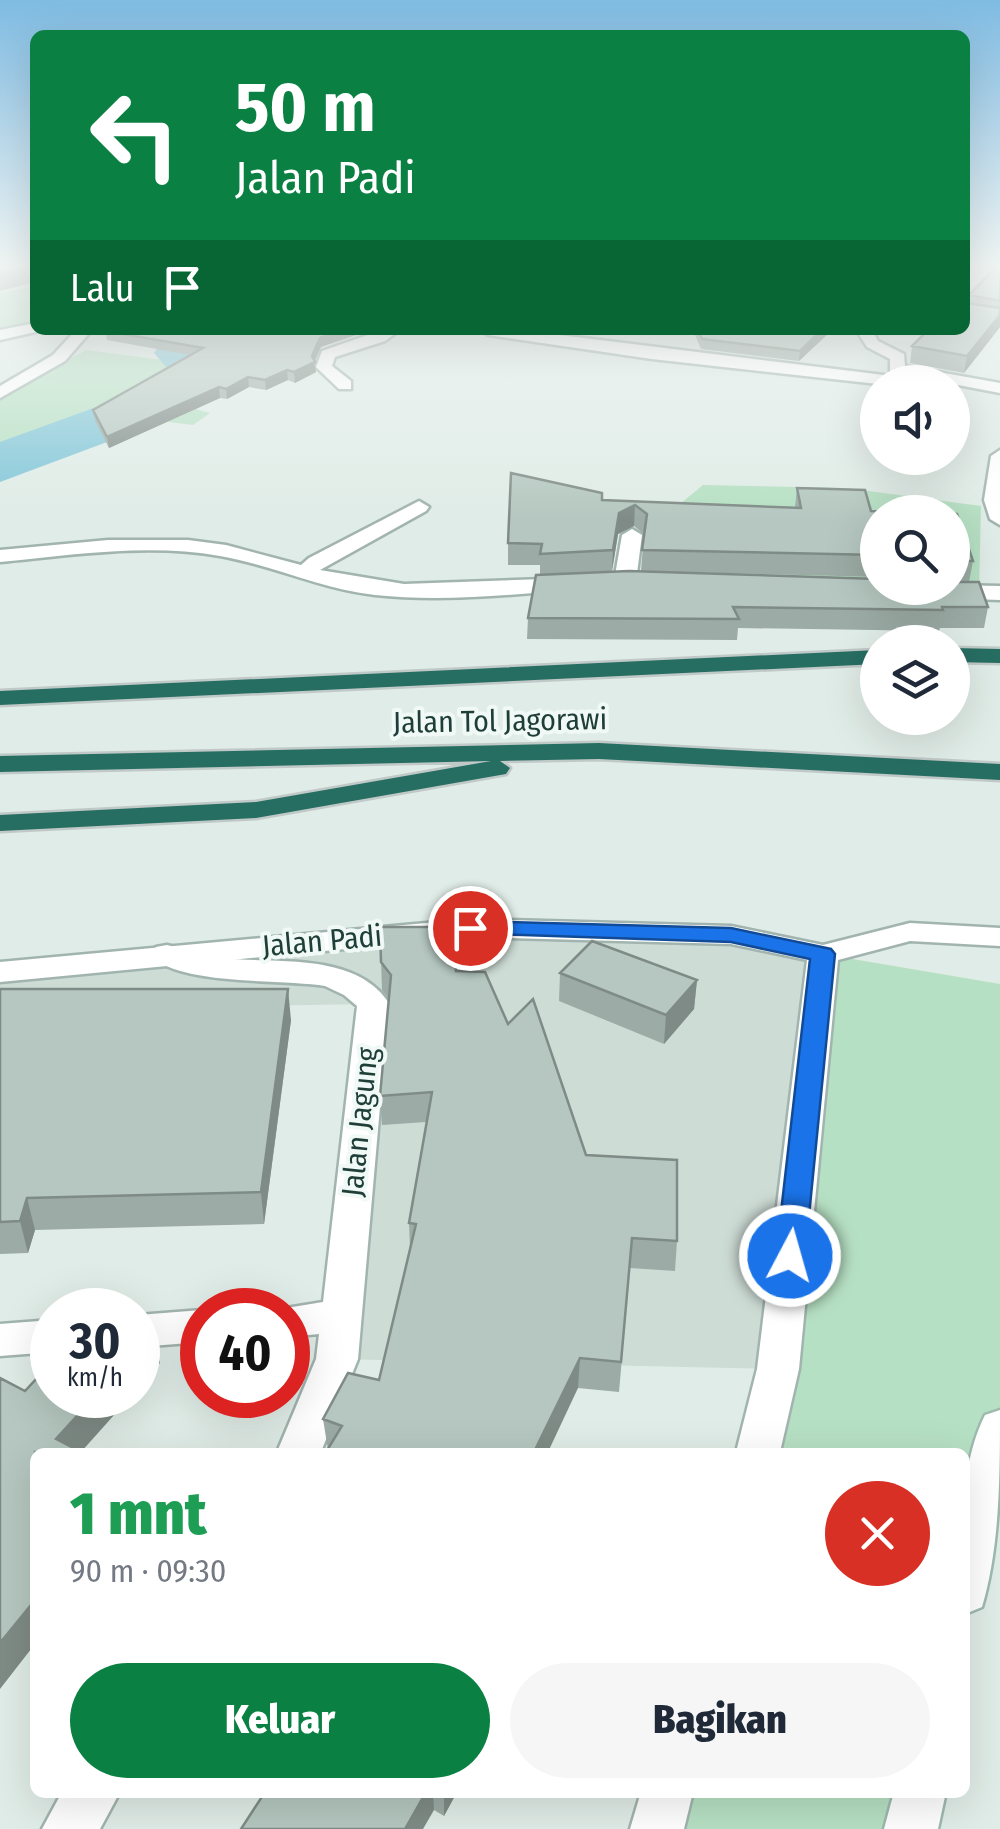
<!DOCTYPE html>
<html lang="id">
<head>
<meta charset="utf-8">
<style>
  :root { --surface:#fff; --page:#f6f6f7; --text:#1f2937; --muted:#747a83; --accent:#0b8043 }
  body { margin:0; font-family:"Fira Sans Condensed",sans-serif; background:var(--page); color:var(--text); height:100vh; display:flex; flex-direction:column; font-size:38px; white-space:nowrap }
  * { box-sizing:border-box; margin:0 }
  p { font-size:32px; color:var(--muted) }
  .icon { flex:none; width:55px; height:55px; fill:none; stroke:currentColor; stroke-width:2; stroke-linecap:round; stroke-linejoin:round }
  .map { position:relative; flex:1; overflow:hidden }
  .drawer { position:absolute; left:30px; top:1448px; width:940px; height:350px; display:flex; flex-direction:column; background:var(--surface); border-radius:15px; box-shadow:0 10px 40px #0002 }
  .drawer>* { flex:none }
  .hud { position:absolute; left:30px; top:30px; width:940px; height:305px; border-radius:15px; box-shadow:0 10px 40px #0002; background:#0b8043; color:#fff; overflow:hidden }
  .tools { position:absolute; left:860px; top:365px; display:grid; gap:20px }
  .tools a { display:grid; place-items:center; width:110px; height:110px; border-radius:50%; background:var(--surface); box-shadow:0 10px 40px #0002; font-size:50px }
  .speed { position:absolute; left:30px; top:1288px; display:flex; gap:20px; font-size:50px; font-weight:700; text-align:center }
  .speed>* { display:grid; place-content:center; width:130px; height:130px; border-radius:50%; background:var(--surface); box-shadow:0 10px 40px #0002; line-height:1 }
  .speed small { font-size:25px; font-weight:400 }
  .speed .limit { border:15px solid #d22; background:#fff; color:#111 }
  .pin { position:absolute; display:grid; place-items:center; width:85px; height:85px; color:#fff; margin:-42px; border:5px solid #fff; border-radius:50%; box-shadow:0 2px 10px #0007 }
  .me { position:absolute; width:110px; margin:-55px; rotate:6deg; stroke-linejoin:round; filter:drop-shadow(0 0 8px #0008) }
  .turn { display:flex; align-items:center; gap:35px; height:210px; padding:0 40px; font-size:45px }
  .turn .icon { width:130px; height:130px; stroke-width:2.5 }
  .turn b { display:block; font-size:70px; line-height:85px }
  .then { display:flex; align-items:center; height:95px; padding:0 40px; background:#0003; gap:20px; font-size:38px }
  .round { display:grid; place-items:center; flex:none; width:105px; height:105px; border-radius:52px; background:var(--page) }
  .headline { display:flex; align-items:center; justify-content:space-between; height:170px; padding:0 40px }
  h1 { font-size:60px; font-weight:800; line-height:75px; color:#1e9e55 }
  .button { display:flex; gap:20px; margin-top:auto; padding:20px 40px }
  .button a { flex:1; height:115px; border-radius:60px; background:var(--accent); color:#fff; font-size:40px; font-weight:800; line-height:115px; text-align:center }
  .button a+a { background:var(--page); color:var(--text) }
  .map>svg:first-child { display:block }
  .built { fill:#cedcd6 }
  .green { fill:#b6e0c3 }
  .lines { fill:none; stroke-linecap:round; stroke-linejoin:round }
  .river { fill:#81c6d8; fill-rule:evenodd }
  .minor-casing { stroke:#a2b4af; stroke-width:5 }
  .tertiary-casing { stroke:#a2b4af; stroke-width:5 }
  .secondary-casing { stroke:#9db9b0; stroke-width:5 }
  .motorway-casing { stroke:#c0c9c7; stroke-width:5 }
  .minor { fill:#fff; fill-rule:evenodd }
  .tertiary { fill:#fff; fill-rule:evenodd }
  .secondary { fill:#fff; fill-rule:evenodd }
  .motorway { fill:#276e62; fill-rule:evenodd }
  .wall { fill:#9caba5; fill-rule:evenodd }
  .shaded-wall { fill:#7f8b86 }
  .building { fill:#b5c7c0; stroke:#7f8b86; stroke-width:2.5 }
  .route { fill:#1a73e8; stroke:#114b97; stroke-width:2.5 }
  .labels { text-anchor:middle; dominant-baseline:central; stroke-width:8; stroke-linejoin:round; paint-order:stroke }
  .street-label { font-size:30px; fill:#1f3e37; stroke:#f0f9f5 }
</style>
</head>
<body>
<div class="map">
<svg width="1000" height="1829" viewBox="0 0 1000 1829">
  <rect width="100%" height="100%" fill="#e0ece7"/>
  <path class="built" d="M 470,928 L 731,935 L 823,954 L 778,1369 L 337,1359 L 364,1004 L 0,1011 L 0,973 Z"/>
  <path class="green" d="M 29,287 L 35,290 L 35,326 L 0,333 L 0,293 Z
    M 86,350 L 194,364 L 177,404 L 210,413 L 193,425 L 129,417 L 74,452 L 43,455 L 0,481 L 0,397 Z
    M 703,485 L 846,488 L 981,506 L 979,591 L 952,588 L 952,512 L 878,512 L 877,587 L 651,578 L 663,518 Z
    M 823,954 L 1000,984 L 1000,1423 L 965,1587 L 965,1452 L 758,1452 L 778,1369 Z
    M 667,1793 L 914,1793 L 904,1829 L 657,1829 Z"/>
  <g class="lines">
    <path class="river" d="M 181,330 L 250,330 L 242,340 L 213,354 L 220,364 L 198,408 L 0,482 L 0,442 L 157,385 L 166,367 L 154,353 L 162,342 Z"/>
    <defs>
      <path id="minor" d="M 35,323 L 35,330 L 40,331 L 0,340 L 0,330 Z
        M 76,330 L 92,330 L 65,361 L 0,398 L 0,386 L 53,355 Z
        M 382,330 L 400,330 L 385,341 L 335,357 L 332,366 L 351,381 L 351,389 L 339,389 L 316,367 L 322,351 Z
        M 480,330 L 519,330 L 900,377 L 908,382 L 878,384 L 652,359 L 488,335 Z
        M 856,330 L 872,330 L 878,341 L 904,354 L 905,366 L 1000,383 L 1000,393 L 890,372 L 890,359 L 867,347 Z
        M 1000,450 L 1000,525 L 990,519 L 984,500 L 991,456 Z
        M 419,501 L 429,507 L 426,511 L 320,570 L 404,584 L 572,578 L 583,584 L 572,590 C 506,595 440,602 375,595 C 321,589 272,565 220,556 C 148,543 72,555 0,562 L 0,550 L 108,540 L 188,540 L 226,545 L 301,565 L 309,558 Z
        M 632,529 L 642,535 L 636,581 L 625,587 L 614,581 L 622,535 Z
        M 952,585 L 1000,586 L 1000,600 L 943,598 L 932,591 Z
        M 167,945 C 185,949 202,956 220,958 C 273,964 355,951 389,1003 L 358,1359 L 321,1452 L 277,1452 L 316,1359 L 319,1334 L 288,1337 L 288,1310 L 274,1310 L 323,1302 L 357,1006 L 344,995 L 325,986 C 286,979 173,986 151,954 L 156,947 Z
        M 202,1310 L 202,1342 L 138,1347 L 138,1315 Z
        M 52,1320 L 52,1352 L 0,1356 L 0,1324 Z
        M 62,1792 L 120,1792 L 100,1829 L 42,1829 Z"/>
      <path id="tertiary" d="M 470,919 L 731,926 L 823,945 L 910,923 L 1000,928 L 1000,946 L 910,941 L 838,960 L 799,1369 L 780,1452 L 736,1452 L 757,1369 L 807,960 L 731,944 L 470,937 L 0,982 L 0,962 Z
        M 641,1792 L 693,1792 L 684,1829 L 630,1829 Z"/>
      <path id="secondary" d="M 1000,1410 C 1000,1475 1000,1547 982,1607 L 965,1614 C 965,1549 955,1475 985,1415 Z
        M 894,1792 L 946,1792 L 938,1829 L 884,1829 Z"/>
      <path id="motorway" d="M 952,648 L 1000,649 L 1000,663 L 952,662 Z
        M 878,650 L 878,664 L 0,705 L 0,691 Z
        M 599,743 L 1000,764 L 1000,780 L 599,759 L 500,761 L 510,768 L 506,774 L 256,818 L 0,831 L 0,815 L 256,802 L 491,761 L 0,772 L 0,756 Z"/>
    </defs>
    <use href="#minor" class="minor-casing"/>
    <use href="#tertiary" class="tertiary-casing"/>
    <use href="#secondary" class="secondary-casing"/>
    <use href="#motorway" class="motorway-casing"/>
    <use href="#minor" class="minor"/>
    <use href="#tertiary" class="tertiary"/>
    <use href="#secondary" class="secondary"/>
    <use href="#motorway" class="motorway"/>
  </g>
  <path class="wall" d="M 1000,265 L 1000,327 L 964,373 L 910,363 L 912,346 L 968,303 L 969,295 Z
    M 619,330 L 675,330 L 656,335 Z
    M 693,330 L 832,330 L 799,361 L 701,349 Z
    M 105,331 L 321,347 L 315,361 L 316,372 L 295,383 L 288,380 L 266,390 L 249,387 L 227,399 L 220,398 L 109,448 L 95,421 L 93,410 L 190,355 L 107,340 Z
    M 797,488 L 878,512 L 878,577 L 683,572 L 952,588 L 952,514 L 973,561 L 969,582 L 988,607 L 984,628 L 940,628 L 939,631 L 738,628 L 737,640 L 527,639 L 528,618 L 540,575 L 540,565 L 508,565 L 508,543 L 602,500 L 795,507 ZM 634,526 L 644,534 L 641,571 L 612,571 L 618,534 Z
    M 380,927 L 456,971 L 508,1024 L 586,1155 L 677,1241 L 675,1271 L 630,1268 L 619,1392 L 578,1388 L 328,1450 L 323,1419 L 379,1380 L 410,1248 L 409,1223 L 426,1122 L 382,1125 L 380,1096 L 389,999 L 382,990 Z
    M 560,973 L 697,980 L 694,1009 L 664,1044 L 559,1001 Z
    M 0,989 L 291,1020 L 264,1224 L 35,1230 L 28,1253 L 0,1254 Z
    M 265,1792 L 457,1792 L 444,1816 L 434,1810 Z"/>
  <path class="shaded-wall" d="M 35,265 L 35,282 L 0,291 L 0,273 Z
    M 1000,315 L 1000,327 L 964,373 L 967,356 Z
    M 342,330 L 371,330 L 321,347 L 314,362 L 316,372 L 295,383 L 294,372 L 320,338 Z
    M 656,330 L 675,330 L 656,335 Z
    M 822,330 L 832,330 L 799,361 L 800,351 Z
    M 287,370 L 288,380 L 266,390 L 265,380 Z
    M 248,377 L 249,387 L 227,399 L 226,389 Z
    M 219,387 L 220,398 L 109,448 L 107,437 Z
    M 635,505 L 634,526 L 618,534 L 612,571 L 613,550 L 619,513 Z
    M 697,980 L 694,1009 L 664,1044 L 666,1015 Z
    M 288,989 L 291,1020 L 264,1224 L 261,1192 Z
    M 27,1198 L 35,1230 L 28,1253 L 20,1221 Z
    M 153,1331 L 160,1363 L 138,1388 L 138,1349 Z
    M 580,1358 L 578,1388 L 548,1452 L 534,1452 Z
    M 96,1395 L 132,1395 L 81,1452 L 56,1439 Z
    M 35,1600 L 35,1644 L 0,1689 L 0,1643 Z
    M 426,1792 L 433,1792 L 434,1810 L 423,1829 L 405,1829 Z
    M 444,1792 L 457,1792 L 444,1816 Z"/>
  <path class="building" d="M 0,265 L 34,265 L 0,273 Z
    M 998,265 L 1000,265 L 1000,301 L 969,295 Z
    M 965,298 L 967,303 L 1000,308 L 1000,315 L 967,356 L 912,346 L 928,330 L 965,330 Z
    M 107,330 L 342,330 L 320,338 L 312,356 L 315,362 L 294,372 L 287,370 L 265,380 L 248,377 L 226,389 L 219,387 L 107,437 L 93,410 L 203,348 L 105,331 Z
    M 698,330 L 822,330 L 800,351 L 702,339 Z
    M 511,473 L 602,493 L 602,500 L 801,508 L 797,488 L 865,490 L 871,511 L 913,512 L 878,512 L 878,555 L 642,550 L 647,514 L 635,505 L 619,513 L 613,550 L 540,554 L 542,544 L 508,543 Z
    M 952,514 L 957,514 L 973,561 L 952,561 Z
    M 629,571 L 878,579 L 878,588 L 952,588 L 952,582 L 979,582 L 988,607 L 942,607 L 943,610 L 733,607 L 739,619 L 528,618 L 536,575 Z
    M 380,927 L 452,927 L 456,971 L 485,972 L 508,1024 L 533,999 L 586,1155 L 677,1160 L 677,1241 L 632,1238 L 621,1362 L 580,1358 L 534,1452 L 326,1452 L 342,1426 L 323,1419 L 348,1373 L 379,1380 L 416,1224 L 409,1223 L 432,1092 L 380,1096 L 391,975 L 381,962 Z
    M 592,941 L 697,980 L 666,1015 L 560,973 Z
    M 0,989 L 288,989 L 261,1192 L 27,1198 L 20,1221 L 0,1222 Z
    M 138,1323 L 153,1331 L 138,1349 Z
    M 52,1362 L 52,1395 L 96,1395 L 56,1439 L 81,1452 L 35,1452 L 35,1600 L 0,1643 L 0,1378 L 25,1391 Z
    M 265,1792 L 426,1792 L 405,1829 L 241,1829 Z"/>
  <linearGradient id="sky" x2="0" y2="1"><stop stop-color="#7fbbe2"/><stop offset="0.51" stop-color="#f1f6f4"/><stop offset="1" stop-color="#f1f6f4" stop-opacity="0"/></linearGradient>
  <rect width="1000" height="521" fill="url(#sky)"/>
  <path class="route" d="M 470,921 L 731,928 L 831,949 L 835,954 L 805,1256 L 801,1264 L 790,1267 L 780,1264 L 776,1256 L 810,959 L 731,942 L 462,933 L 459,928 L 462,923 Z"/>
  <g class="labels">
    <g class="street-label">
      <text transform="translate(500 721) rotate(-1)">Jalan Tol Jagorawi</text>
      <text transform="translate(322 941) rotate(-5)">Jalan Padi</text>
      <text transform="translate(360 1122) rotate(-84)">Jalan Jagung</text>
    </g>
  </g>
</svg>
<div class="tools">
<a><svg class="icon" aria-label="sound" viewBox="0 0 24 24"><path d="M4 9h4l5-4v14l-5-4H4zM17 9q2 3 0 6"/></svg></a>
<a><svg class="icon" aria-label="search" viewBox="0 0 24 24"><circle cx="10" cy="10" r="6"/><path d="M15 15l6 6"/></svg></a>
<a><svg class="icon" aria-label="layers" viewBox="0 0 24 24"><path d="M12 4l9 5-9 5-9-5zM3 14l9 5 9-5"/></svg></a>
</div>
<div class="speed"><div>30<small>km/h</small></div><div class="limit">40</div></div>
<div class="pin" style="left:470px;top:928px;background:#d93025"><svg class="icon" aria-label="arrive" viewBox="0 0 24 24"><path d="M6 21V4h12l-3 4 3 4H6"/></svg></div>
<svg class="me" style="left:790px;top:1256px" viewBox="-20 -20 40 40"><circle r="17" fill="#1a73e8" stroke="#fff" stroke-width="3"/><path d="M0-11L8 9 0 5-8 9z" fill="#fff"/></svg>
<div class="hud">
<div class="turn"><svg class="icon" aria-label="left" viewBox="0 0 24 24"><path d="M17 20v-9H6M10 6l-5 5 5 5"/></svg><div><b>50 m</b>Jalan Padi</div></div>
<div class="then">Lalu<svg class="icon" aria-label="arrive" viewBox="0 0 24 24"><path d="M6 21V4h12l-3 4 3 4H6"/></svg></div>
</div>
<section class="drawer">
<div class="headline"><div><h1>1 mnt</h1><p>90 m · 09:30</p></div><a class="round" style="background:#d93025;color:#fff"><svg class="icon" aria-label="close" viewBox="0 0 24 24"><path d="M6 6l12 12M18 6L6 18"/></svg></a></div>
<div class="button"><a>Keluar</a><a>Bagikan</a></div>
</section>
</div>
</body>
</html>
